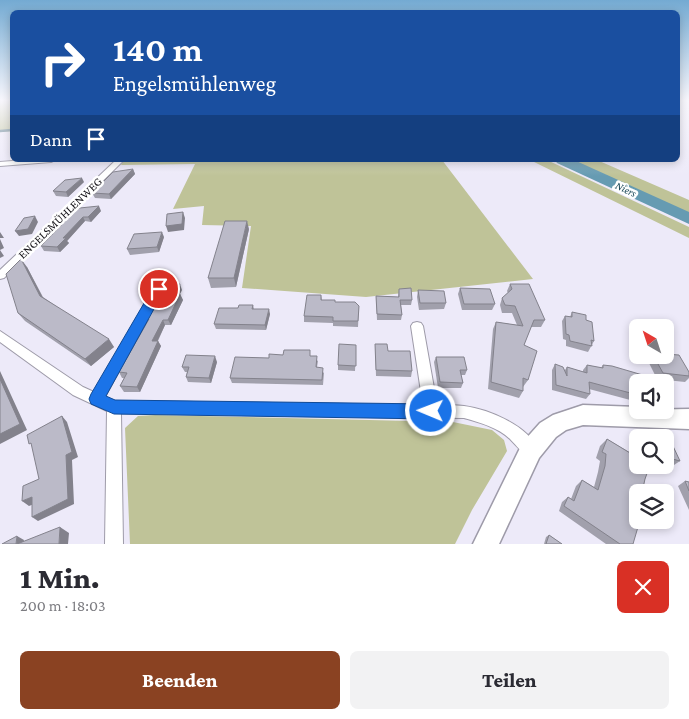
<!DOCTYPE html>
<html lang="de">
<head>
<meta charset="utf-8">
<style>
  :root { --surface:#fff; --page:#f2f2f3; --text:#2b2b33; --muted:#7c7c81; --accent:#8a4222 }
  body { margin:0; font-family:"Crimson Pro",serif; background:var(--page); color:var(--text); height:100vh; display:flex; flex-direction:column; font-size:19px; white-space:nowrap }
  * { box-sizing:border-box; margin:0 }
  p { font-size:16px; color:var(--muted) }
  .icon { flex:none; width:28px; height:28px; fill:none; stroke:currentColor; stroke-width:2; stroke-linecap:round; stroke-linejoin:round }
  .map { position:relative; height:544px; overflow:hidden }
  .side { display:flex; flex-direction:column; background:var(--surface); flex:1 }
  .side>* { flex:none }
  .guide { position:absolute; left:10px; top:10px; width:670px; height:152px; border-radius:8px; box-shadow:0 2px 8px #0003; background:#1a4fa0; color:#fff; overflow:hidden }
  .needle { width:32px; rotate:321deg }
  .controls { position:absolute; left:629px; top:319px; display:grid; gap:10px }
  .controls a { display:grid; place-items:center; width:45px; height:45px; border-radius:8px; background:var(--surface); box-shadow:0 2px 8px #0003; font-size:25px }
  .pin { position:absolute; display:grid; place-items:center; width:42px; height:42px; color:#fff; margin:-21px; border:2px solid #fff; border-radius:50%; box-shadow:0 1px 5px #0007 }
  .me { position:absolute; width:55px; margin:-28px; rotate:271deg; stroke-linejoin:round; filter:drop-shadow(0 0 4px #0008) }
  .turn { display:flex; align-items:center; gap:18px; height:105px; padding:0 20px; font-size:22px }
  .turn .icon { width:65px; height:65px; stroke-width:2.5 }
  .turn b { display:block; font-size:35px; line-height:42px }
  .then { display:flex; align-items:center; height:48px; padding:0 20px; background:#0003; gap:10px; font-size:19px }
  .round { display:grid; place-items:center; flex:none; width:52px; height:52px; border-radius:8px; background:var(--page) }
  .headline { display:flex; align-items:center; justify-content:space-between; height:85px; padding:0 20px }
  h1 { font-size:30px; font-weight:800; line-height:38px }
  .primary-button { display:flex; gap:10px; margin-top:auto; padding:10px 20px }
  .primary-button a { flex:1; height:58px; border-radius:8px; background:var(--accent); color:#fff; font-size:20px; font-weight:800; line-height:58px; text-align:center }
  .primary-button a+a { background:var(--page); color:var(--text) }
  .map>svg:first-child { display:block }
  .green { fill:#bfc398 }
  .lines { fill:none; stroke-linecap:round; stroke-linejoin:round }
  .stream { stroke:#4d7283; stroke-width:2.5 }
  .river { fill:#669bb2; fill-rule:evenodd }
  .street-casing { stroke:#9e9ba9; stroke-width:2 }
  .secondary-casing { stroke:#9e9ba9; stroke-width:3 }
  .street { fill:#fff; fill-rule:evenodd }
  .secondary { fill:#fff; fill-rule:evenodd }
  .wall { fill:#a1a0ac }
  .shaded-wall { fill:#83828c }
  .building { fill:#bbbac8; stroke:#83828c }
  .route { fill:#1a73e8; stroke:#114b97 }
  .labels { text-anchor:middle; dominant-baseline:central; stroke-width:5; stroke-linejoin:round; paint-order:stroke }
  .far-water-label { font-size:11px; font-style:italic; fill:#154354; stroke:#fff }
  .street-label { font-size:12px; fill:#131116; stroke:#fff }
</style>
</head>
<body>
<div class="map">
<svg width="689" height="544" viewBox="0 0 689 544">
  <rect width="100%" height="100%" fill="#edeaf9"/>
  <path class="green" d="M 0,100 L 12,100 L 12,131 L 0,132 Z
    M 124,160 L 442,160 L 533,279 L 366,297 L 242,288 L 251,226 L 202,225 L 204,206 L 173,209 L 195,164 L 121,165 Z
    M 530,160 L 547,160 L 689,227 L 689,238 Z
    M 572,160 L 597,160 L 689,200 L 689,213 Z
    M 155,415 L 453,422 L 492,430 L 504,440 L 507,451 L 472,510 L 455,544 L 130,544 L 125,428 L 138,416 Z"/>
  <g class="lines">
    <path class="stream" d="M 0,131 L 12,130"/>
    <path class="river" d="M 555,160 L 574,160 L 689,212 L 689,224 L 557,163 Z"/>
    <defs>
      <path id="street" d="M 24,160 L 55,160 L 51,162 L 0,166 L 0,162 Z
        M 116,160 L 124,160 L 4,278 L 0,279 L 0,270 Z
        M 159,285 L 163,286 L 164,289 L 105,397 L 115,401 L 423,405 L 411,326 L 413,323 L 417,322 L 421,323 L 423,326 L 437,405 C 446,405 455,405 464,406 C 488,409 529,426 538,450 L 536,455 L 531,457 C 522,454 517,446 510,439 C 497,427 481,423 464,418 L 121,413 L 123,544 L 105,544 L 107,411 L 73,395 L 0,342 L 0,331 L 83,387 L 94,392 L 155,286 Z"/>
      <path id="secondary" d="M 583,405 L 638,407 L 638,410 L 689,409 L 689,429 L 583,425 L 566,430 L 556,437 L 539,458 L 499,544 L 473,544 L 523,442 L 540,423 L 553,415 Z"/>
    </defs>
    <use href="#street" class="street-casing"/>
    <use href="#secondary" class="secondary-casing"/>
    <use href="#street" class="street"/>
    <use href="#secondary" class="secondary"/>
  </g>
  <path class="wall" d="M 133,169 L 135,174 L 111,199 L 95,198 L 92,193 Z
    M 84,182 L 68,197 L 56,196 L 53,191 Z
    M 101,211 L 91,222 L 85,221 L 67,241 L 69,243 L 60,252 L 44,251 L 41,246 L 65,220 L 63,216 Z
    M 249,229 L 236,287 L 211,288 L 208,278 Z
    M 164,237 L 159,252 L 130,255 L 127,249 Z
    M 27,267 L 43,297 L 114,347 L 91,366 L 25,321 L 18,313 Z
    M 510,284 L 545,320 L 541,327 L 531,327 L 524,345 L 528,380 L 523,387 L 523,391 L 519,398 L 488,389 L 493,329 L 496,322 L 517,325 L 512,313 L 502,313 L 500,305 L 502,298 L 508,293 L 507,291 Z
    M 460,288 L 495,304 L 492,310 L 462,310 L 458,294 Z
    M 399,289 L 412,300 L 411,305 L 401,305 L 402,315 L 401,320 L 377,320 L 376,296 L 398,297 Z
    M 182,290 L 180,294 L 183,300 L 171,325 L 165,325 L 158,341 L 161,346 L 140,392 L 124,392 L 120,386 L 124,378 L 122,378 L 119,372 L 148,321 L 147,319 Z
    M 418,290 L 446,303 L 444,309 L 419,310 L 417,297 Z
    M 321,295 L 322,300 L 359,306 L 358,327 L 333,326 L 333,323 L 304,322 L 304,316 Z
    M 253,305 L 254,309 L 270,314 L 266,330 L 216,329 L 214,324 L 238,308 Z
    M 572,312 L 586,320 L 594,341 L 588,352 L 566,346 L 566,340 L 563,339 L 562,321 L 565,316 L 570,317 Z
    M 375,344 L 388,351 L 412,371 L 411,377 L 376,376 Z
    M 356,345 L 355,371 L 338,370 L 338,365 Z
    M 650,355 L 665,355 L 689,372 L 689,378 L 685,382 L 657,379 L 647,359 Z
    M 311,356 L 318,361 L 317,367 L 324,373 L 323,385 L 232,383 L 230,378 Z
    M 436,357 L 467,370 L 465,375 L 461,375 L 463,383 L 461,388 L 438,388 L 434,362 Z
    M 217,362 L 211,383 L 188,382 L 186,377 L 187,372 L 185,372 L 182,367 Z
    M 555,364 L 565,370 L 567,367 L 583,372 L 583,370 L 587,365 L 601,368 L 603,365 L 638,382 L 638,396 L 634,401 L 589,389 L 590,394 L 586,399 L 552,390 L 552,370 Z
    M 607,439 L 631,453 L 634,445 L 638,442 L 638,465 L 659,465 L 653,470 L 649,467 L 645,479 L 633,544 L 606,544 L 559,511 L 562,502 L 568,497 L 571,499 L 576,486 L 582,480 L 594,487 L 598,472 L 600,461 L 596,458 L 600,446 Z
    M 665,443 L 680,461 L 671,467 L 664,465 L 665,465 Z
    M 685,481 L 689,482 L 689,510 L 678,486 Z
    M 549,535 L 562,544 L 544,544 L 546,537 Z"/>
  <path class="shaded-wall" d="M 133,169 L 135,174 L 111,199 L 109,194 Z
    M 82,178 L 84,182 L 68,197 L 66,192 Z
    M 99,206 L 101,211 L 91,222 L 88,217 Z
    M 183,212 L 185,218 L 184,230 L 168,232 L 166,226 Z
    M 35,216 L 38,222 L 32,234 L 19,236 L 15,231 Z
    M 83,217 L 85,221 L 67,241 L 69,243 L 60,252 L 57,247 L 63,238 Z
    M 247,221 L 249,229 L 236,287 L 234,278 Z
    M 0,232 L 4,238 L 0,238 Z
    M 162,232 L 164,237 L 159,252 L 157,247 Z
    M 0,239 L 4,248 L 0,250 L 4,256 L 0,258 Z
    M 21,259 L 27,267 L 46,304 L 40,296 Z
    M 180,284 L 182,290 L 177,299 L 175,294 Z
    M 180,294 L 183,300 L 171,325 L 168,320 Z
    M 269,309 L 270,314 L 266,330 L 265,325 Z
    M 163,320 L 165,325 L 155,346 L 152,341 Z
    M 109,339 L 114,347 L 91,366 L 85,359 Z
    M 158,341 L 161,346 L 140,392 L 137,387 Z
    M 215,356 L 217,362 L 211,383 L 209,378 Z
    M 0,371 L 27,430 L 0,444 Z
    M 62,416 L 67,422 L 78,457 L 72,460 L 74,504 L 38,521 L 32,517 Z
    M 32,497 L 39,502 L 29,506 L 22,501 Z
    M 60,527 L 69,533 L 68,544 L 59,544 Z
    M 17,536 L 24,540 L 23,544 L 16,544 Z"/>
  <path class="building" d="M 133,169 L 109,194 L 92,193 L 113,172 Z
    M 82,178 L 66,192 L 53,191 L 65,180 Z
    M 99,206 L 88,217 L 83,217 L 63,238 L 66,238 L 57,247 L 41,246 L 70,216 L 63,216 L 70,209 Z
    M 183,212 L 182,224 L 166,226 L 167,214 Z
    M 35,216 L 28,229 L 15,231 L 24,218 Z
    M 225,221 L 247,221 L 234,278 L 208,278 Z
    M 162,232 L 157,247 L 127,249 L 134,234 Z
    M 21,259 L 40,296 L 109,339 L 85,359 L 18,313 L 6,274 Z
    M 165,284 L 180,284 L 175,294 L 180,294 L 168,320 L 163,320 L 152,341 L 158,341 L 137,387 L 120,386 L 127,373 L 119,372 L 149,319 L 147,319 Z
    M 510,284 L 529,284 L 545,320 L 534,320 L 524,345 L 537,351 L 528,380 L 523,378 L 523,391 L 491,382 L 496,322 L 523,326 L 515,306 L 505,305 L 502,298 L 512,289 Z
    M 411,288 L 412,300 L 400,300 L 402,315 L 377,314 L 376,296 L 399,297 L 399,289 Z
    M 460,288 L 490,289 L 495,304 L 464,304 Z
    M 418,290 L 444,291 L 446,303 L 420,303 Z
    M 307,295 L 321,295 L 321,300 L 335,300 L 335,302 L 355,302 L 359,306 L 358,321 L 333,321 L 333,317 L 304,316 Z
    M 239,305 L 253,305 L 252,309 L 269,309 L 265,325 L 214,324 L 219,308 L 238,308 Z
    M 572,312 L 586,315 L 586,320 L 592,322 L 594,341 L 591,340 L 592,346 L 570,341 L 569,335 L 566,334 L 565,316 L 572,317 Z
    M 339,344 L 356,345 L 356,366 L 338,365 Z
    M 375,344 L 387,344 L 388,351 L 410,351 L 412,371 L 376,370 Z
    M 284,350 L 310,350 L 310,356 L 317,356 L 316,367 L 323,368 L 322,380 L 230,378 L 235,357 L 269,358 L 269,354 L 283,355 Z
    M 665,354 L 679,355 L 689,372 L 689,376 L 663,373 L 653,355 L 665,355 Z
    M 186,355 L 215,356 L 209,378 L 186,377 L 189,367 L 182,367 Z
    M 436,357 L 464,357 L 467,370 L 460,370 L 463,383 L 440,382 Z
    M 555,364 L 563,367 L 567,376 L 567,367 L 587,373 L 587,365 L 603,368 L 603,365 L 612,366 L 646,376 L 649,382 L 638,382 L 638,385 L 636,384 L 638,395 L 589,382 L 590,394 L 556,385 Z
    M 0,379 L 20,424 L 0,434 Z
    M 62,416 L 72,452 L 66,455 L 68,499 L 32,517 L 32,497 L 22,501 L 23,486 L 39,479 L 31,443 L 29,444 L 27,435 Z
    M 607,439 L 635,456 L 638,449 L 638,465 L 650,465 L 645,479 L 642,492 L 638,492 L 638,520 L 640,520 L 633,544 L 620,544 L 564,506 L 568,497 L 574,501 L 582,480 L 598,490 L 605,466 L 606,454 L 602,452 Z
    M 665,443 L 672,444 L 680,461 L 665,457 Z
    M 685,481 L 689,482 L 689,491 Z
    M 60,527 L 59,544 L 17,544 Z
    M 549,535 L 562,544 L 546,544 Z
    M 17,536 L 16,544 L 2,544 Z"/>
  <linearGradient id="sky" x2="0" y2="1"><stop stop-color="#74aad2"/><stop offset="0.57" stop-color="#f7f6fc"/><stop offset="1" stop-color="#f7f6fc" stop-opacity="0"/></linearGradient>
  <rect width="689" height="176" fill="url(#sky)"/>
  <path class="route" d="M 159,284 L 165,289 L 106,396 L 115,400 L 431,404 L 437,406 L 439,411 L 437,416 L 431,419 L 114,414 L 91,404 L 89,399 L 91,394 L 154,286 Z"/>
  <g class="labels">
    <g class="far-water-label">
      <text transform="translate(626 189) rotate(25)">Niers</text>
    </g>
    <g class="street-label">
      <text transform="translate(60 218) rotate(-44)">ENGELSMÜHLENWEG</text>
    </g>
  </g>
</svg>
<div class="controls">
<a><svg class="needle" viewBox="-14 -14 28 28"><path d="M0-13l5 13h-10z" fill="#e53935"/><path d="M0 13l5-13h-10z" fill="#7c7c81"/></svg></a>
<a><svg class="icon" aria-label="sound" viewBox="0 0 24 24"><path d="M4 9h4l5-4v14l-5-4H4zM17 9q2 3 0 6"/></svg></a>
<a><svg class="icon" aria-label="search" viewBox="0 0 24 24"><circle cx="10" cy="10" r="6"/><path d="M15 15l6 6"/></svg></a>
<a><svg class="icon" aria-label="layers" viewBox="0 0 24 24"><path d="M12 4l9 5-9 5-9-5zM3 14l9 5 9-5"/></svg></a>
</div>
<div class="pin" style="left:159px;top:289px;background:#d93025"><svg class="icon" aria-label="arrive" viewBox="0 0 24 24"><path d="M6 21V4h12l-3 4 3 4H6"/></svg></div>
<svg class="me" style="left:431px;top:411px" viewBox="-20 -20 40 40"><circle r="17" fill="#1a73e8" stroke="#fff" stroke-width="3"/><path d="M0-11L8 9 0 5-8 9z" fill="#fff"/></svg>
<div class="guide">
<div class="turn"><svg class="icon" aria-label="right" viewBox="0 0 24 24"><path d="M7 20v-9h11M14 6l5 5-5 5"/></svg><div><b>140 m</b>Engelsmühlenweg</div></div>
<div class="then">Dann<svg class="icon" aria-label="arrive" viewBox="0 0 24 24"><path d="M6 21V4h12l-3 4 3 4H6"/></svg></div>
</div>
</div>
<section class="side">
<div class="headline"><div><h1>1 Min.</h1><p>200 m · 18:03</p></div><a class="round" style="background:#d93025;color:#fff"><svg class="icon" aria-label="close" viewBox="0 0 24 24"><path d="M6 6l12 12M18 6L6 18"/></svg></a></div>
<div class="primary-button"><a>Beenden</a><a>Teilen</a></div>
</section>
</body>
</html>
